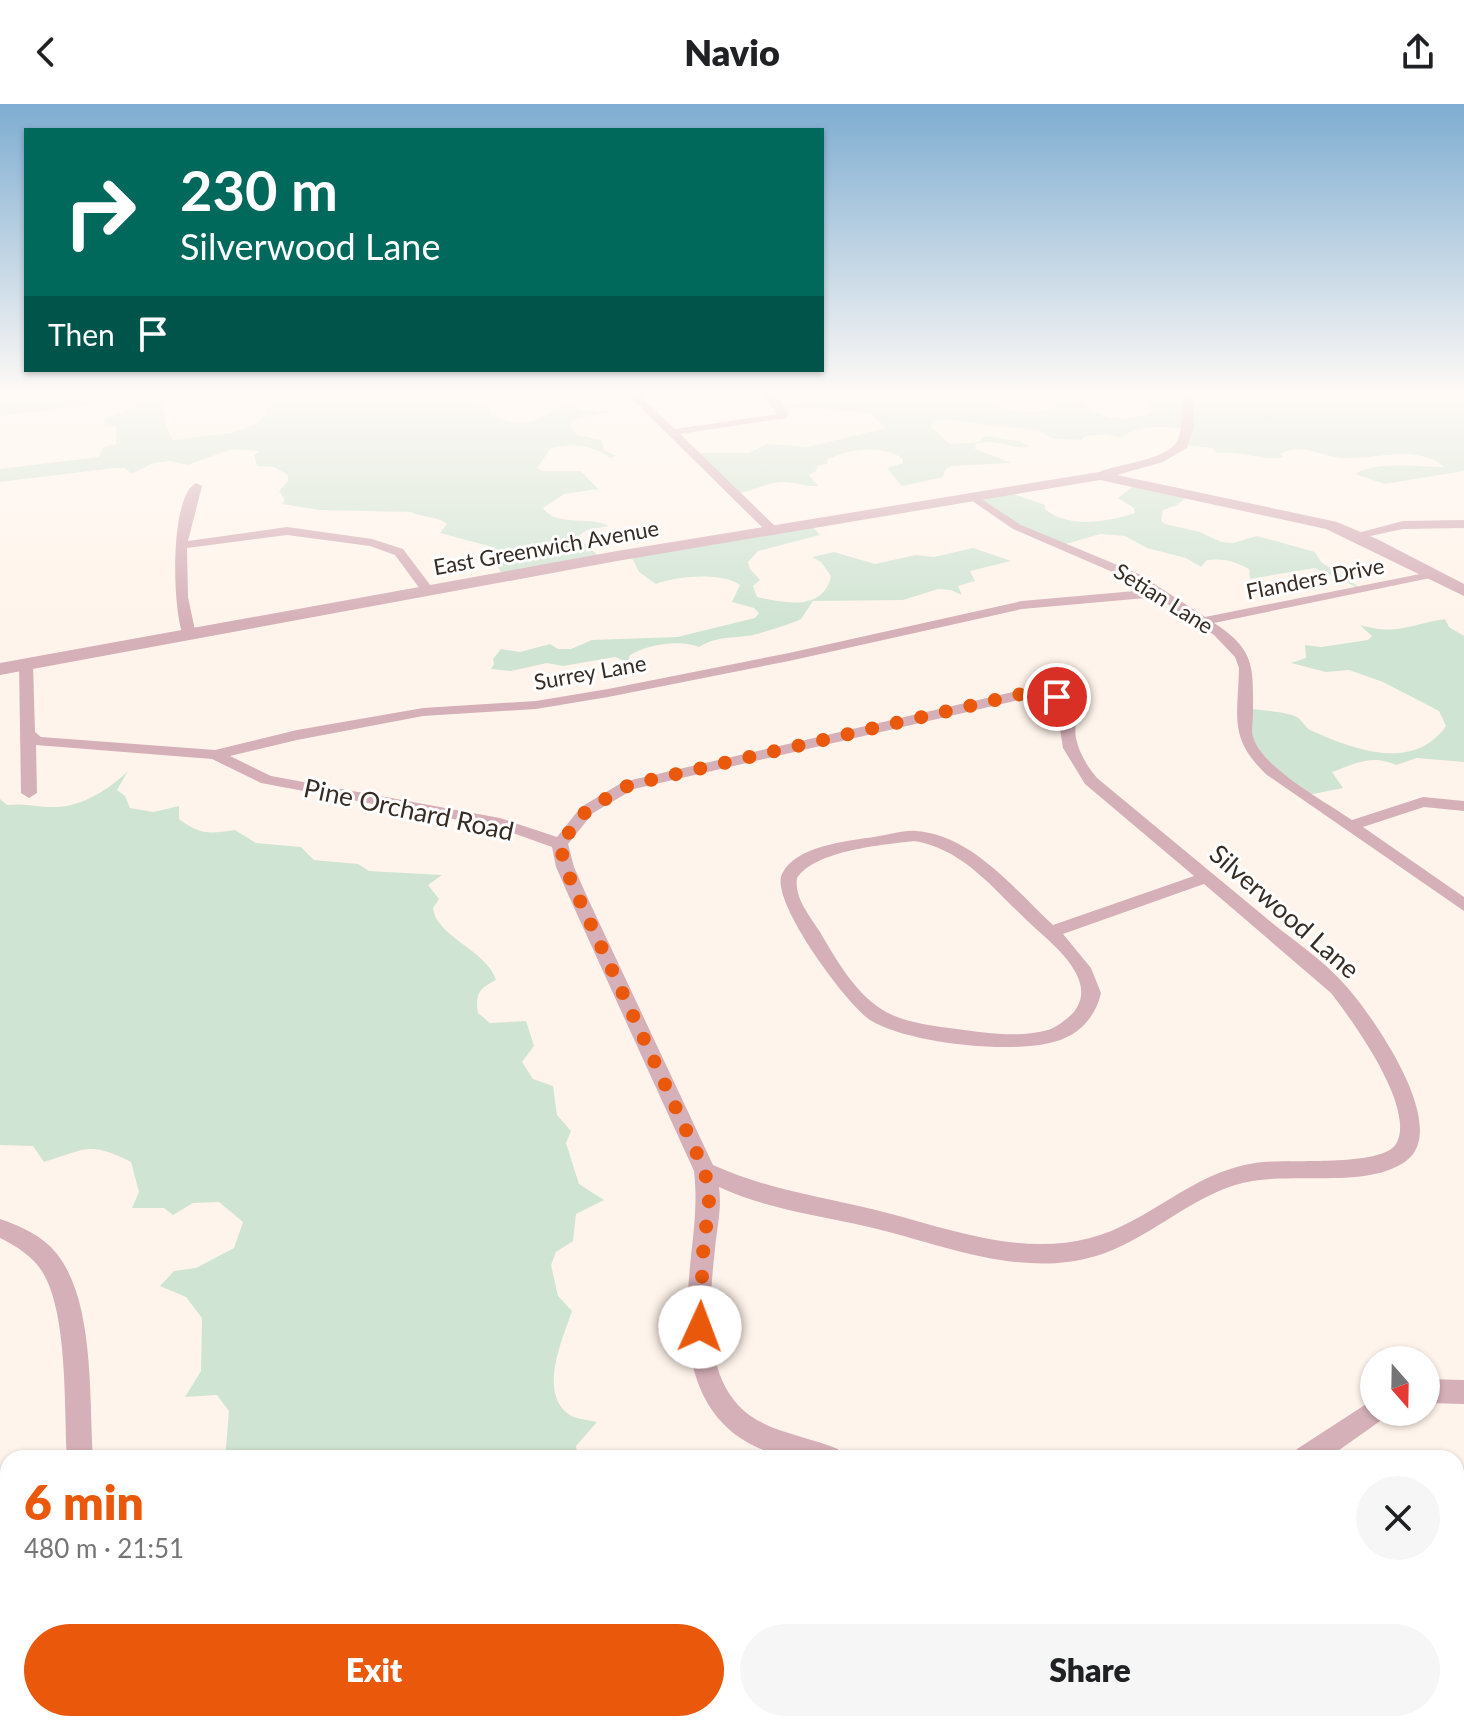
<!DOCTYPE html>
<html lang="en">
<head>
<meta charset="utf-8">
<style>
  :root { --surface:#fff; --page:#f6f6f6; --text:#202124; --muted:#757577; --accent:#ea580c }
  body { margin:0; font-family:Lato,sans-serif; background:var(--page); color:var(--text); height:100vh; display:flex; flex-direction:column; font-size:30px; white-space:nowrap }
  * { box-sizing:border-box; margin:0 }
  p { font-size:26px; color:var(--muted) }
  .icon { flex:none; width:44px; height:44px; fill:none; stroke:currentColor; stroke-width:2; stroke-linecap:round; stroke-linejoin:round }
  .map { position:relative; flex:1; overflow:hidden }
  .sheet { position:absolute; left:0px; top:1346px; width:1464px; height:282px; display:flex; flex-direction:column; background:var(--surface); border-radius:24px 24px 0 0; box-shadow:0 2px 6px #0004 }
  .sheet>* { flex:none }
  .banner { position:absolute; left:24px; top:24px; width:800px; height:244px; border-radius:0px; box-shadow:0 2px 6px #0004; background:#00695c; color:#fff; overflow:hidden }
  .needle { width:52px; rotate:160deg }
  .buttons { position:absolute; left:1360px; top:1242px; display:grid; gap:16px }
  .buttons a { display:grid; place-items:center; width:80px; height:80px; border-radius:50%; background:var(--surface); box-shadow:0 2px 6px #0004; font-size:40px }
  .pin { position:absolute; display:grid; place-items:center; width:68px; height:68px; color:#fff; margin:-34px; border:4px solid #fff; border-radius:50%; box-shadow:0 2px 8px #0007 }
  .me { position:absolute; width:88px; margin:-44px; rotate:2deg; stroke-linejoin:round; filter:drop-shadow(0 0 6px #0008) }
  .turn { display:flex; align-items:center; gap:28px; height:168px; padding:0 24px; font-size:36px }
  .turn .icon { width:104px; height:104px; stroke-width:2.5 }
  .turn b { display:block; font-size:56px; line-height:68px }
  .then { display:flex; align-items:center; height:76px; padding:0 24px; background:#0003; gap:16px; font-size:30px }
  .round { display:grid; place-items:center; flex:none; width:84px; height:84px; border-radius:42px; background:var(--page) }
  .head { display:flex; align-items:center; justify-content:space-between; height:136px; padding:0 24px }
  h1 { font-size:48px; font-weight:800; line-height:60px; color:var(--accent) }
  .cta { display:flex; gap:16px; margin-top:auto; padding:16px 24px }
  .cta a { flex:1; height:92px; border-radius:48px; background:var(--accent); color:#fff; font-size:32px; font-weight:800; line-height:92px; text-align:center }
  .cta a+a { background:var(--page); color:var(--text) }
  header { display:flex; justify-content:space-between; align-items:center; height:104px; padding:0 24px; background:var(--surface); font-size:36px; font-weight:800 }
  .map>svg:first-child { display:block }
  .green { fill:#d0e4d3 }
  .lines { fill:none; stroke-linecap:round; stroke-linejoin:round }
  .minor { fill:#d6b0b9; fill-rule:evenodd }
  .tertiary { fill:#d6b0b9; fill-rule:evenodd }
  .route { stroke:#ea580c; stroke-width:14; stroke-dasharray:0 25.2 }
  .labels { text-anchor:middle; dominant-baseline:central; stroke-width:6; stroke-linejoin:round; paint-order:stroke }
  .far-street-label { font-size:22px; fill:#362c24; stroke:#fff }
  .street-label { font-size:26px; fill:#362c24; stroke:#fff }
</style>
</head>
<body>
<header><svg class="icon" aria-label="back" viewBox="0 0 24 24"><path d="M15 5l-7 7 7 7"/></svg>Navio<svg class="icon" aria-label="share" viewBox="0 0 24 24"><path d="M12 15V3M7 8l5-5 5 5M5 13v7h14v-7"/></svg></header>
<div class="map">
<svg width="1464" height="1627" viewBox="0 0 1464 1627">
  <rect width="100%" height="100%" fill="#fff4eb"/>
  <path class="green" d="M 0,291 L 107,291 L 108,294 L 98,300 L 0,312 Z
    M 270,291 L 458,291 L 478,302 L 490,303 L 491,311 C 522,325 536,319 562,300 L 586,307 L 610,307 L 574,316 L 570,320 L 577,331 L 602,336 L 604,346 L 616,352 L 610,354 C 593,341 571,339 551,344 L 537,364 L 543,367 L 581,367 L 598,385 L 564,390 L 543,404 C 557,424 589,411 609,422 L 587,426 L 577,433 L 602,455 L 502,471 L 495,456 L 498,451 L 496,444 L 440,429 L 447,420 C 437,412 423,414 411,408 L 320,406 L 282,400 L 285,396 L 279,387 L 288,377 L 288,371 L 274,363 L 257,362 L 254,351 L 260,347 L 232,345 L 188,361 L 170,357 L 153,359 L 132,370 L 125,364 L 115,364 L 0,378 L 0,365 L 99,353 L 103,343 L 116,340 L 116,322 L 104,322 L 103,316 L 139,301 L 140,295 L 167,293 C 161,307 166,324 173,336 L 231,329 L 254,321 L 267,311 L 266,305 L 274,302 Z
    M 849,291 L 989,291 L 991,299 C 1013,309 1034,311 1056,303 L 1056,291 L 1099,291 L 1086,297 L 1088,304 C 1107,317 1132,318 1154,308 L 1148,297 L 1141,294 L 1160,291 L 1464,291 L 1464,367 L 1385,380 L 1355,370 C 1378,356 1420,363 1445,363 C 1440,360 1434,355 1429,354 C 1402,344 1369,356 1341,354 C 1320,352 1301,338 1281,350 L 1283,353 C 1266,358 1240,346 1216,349 L 1212,344 L 1185,341 L 1186,325 C 1161,323 1142,319 1121,334 L 1107,330 L 1085,332 L 1082,336 L 1054,335 L 1038,327 L 951,316 L 937,316 L 930,322 L 950,340 L 979,338 L 985,332 L 1020,337 L 1030,343 C 1011,346 996,333 976,340 L 975,345 L 1012,359 L 951,362 L 945,366 L 943,373 L 902,382 L 887,364 L 903,359 L 903,355 C 882,340 850,345 828,355 L 827,360 L 817,362 L 816,367 L 809,371 L 818,382 C 804,383 794,377 780,378 C 763,380 754,387 737,389 L 696,349 L 749,349 L 767,340 L 807,343 L 886,324 L 870,309 L 859,307 L 781,302 Z
    M 1136,380 L 1190,390 L 1177,401 L 1163,406 L 1161,417 L 1165,420 L 1200,428 L 1221,438 L 1233,439 L 1257,432 L 1315,448 L 1321,458 L 1365,487 L 1315,464 L 1250,475 L 1249,465 C 1234,457 1224,454 1207,456 L 1201,463 L 1186,454 L 1147,444 L 1125,432 L 1100,430 L 1063,441 L 1019,424 L 974,394 L 1004,387 L 1045,401 L 1045,405 C 1069,425 1106,418 1135,409 L 1134,404 L 1118,394 Z
    M 812,422 L 820,431 L 758,447 L 748,458 L 750,465 L 760,476 L 753,482 L 757,493 C 784,499 823,508 831,472 L 821,458 L 812,453 L 834,448 L 875,460 L 916,451 L 934,453 L 973,444 L 1011,457 L 970,467 L 975,477 L 958,482 L 962,491 L 951,486 L 938,485 L 903,496 L 813,497 L 801,515 C 794,519 753,532 747,532 C 729,534 715,533 699,543 C 680,535 645,541 629,552 L 632,566 L 625,557 L 615,553 L 563,562 L 547,559 L 511,567 L 491,565 L 494,560 L 493,555 L 501,545 L 520,548 L 550,540 L 558,545 L 571,545 L 592,536 L 677,533 L 755,514 L 759,509 L 754,504 L 732,498 L 740,481 C 721,468 677,472 656,480 L 639,468 L 630,450 Z
    M 1445,515 L 1449,523 L 1464,532 L 1464,658 L 1417,654 L 1396,661 C 1372,650 1356,659 1332,668 L 1343,684 L 1308,691 L 1252,645 L 1247,604 C 1262,607 1284,607 1297,613 C 1302,616 1305,623 1310,626 C 1353,645 1413,669 1446,622 L 1439,607 L 1383,578 L 1349,566 L 1326,568 L 1291,559 L 1306,554 L 1305,541 L 1321,543 L 1368,536 L 1372,532 L 1360,521 C 1397,532 1412,520 1445,515 Z
    M 128,667 L 117,686 L 125,692 L 130,704 L 153,708 L 179,702 L 179,715 C 201,731 208,730 235,726 L 256,739 L 301,743 L 314,756 L 358,760 L 369,767 L 442,771 L 428,781 L 439,795 L 433,804 C 436,833 487,846 496,876 C 479,885 475,889 478,909 L 490,919 L 526,917 L 534,942 L 522,958 L 533,975 L 553,982 L 557,1011 L 571,1027 L 566,1039 L 579,1080 L 604,1096 L 576,1110 L 573,1137 L 556,1148 L 551,1161 L 558,1192 L 572,1207 C 563,1234 539,1286 567,1309 C 574,1315 588,1316 597,1318 L 576,1342 L 578,1354 L 225,1354 L 229,1307 L 217,1291 L 185,1293 L 201,1267 L 202,1214 L 186,1193 L 160,1182 L 174,1167 L 196,1164 L 234,1144 L 243,1118 L 219,1098 L 193,1099 L 173,1111 L 164,1104 L 132,1104 L 139,1088 L 131,1058 C 89,1037 87,1045 44,1058 L 33,1042 L 0,1041 L 0,695 L 7,701 C 24,699 36,703 53,703 C 80,704 110,685 128,667 Z
    M 1456,1505 L 1464,1508 L 1464,1627 L 1276,1627 L 1283,1620 L 1456,1620 Z
    M 234,1620 L 576,1620 L 708,1627 L 230,1627 Z"/>
  <g class="lines">
    <path class="minor" d="M 628,291 L 639,291 L 675,325 L 777,310 L 763,291 L 774,291 L 788,307 L 786,314 L 680,330 L 777,424 L 777,430 L 769,430 Z
      M 196,379 L 202,382 L 188,437 L 287,423 L 372,435 L 403,445 L 434,486 L 423,489 L 395,451 L 370,442 L 287,431 L 187,444 L 188,493 L 196,531 L 189,535 L 184,534 C 172,507 169,393 196,379 Z
      M 972,389 L 1021,421 L 1139,470 L 1205,513 L 1435,467 L 1435,473 L 1214,519 C 1256,546 1253,564 1253,609 C 1253,616 1251,627 1253,633 C 1262,664 1326,698 1352,716 L 1423,693 L 1464,697 L 1464,707 L 1424,703 L 1363,723 L 1464,793 L 1464,807 L 1267,671 C 1228,634 1238,614 1239,564 L 1235,553 L 1214,531 L 1157,493 L 1022,505 L 789,557 L 608,593 L 536,605 L 423,612 L 297,636 L 230,652 L 271,672 L 500,714 L 557,733 L 581,703 L 623,678 L 1017,587 C 1035,583 1076,582 1077,608 C 1077,617 1074,625 1076,634 C 1079,649 1087,662 1097,674 C 1153,720 1209,767 1265,813 C 1291,835 1324,856 1346,882 C 1372,911 1452,1024 1406,1057 C 1365,1087 1284,1065 1235,1081 C 1185,1097 1146,1137 1096,1152 C 1020,1175 942,1140 869,1123 C 819,1111 766,1105 719,1083 C 722,1104 717,1124 715,1145 C 709,1201 700,1283 757,1316 C 782,1330 812,1334 838,1345 L 842,1354 C 825,1354 804,1357 787,1353 C 703,1335 683,1265 688,1189 C 690,1147 699,1108 694,1067 L 571,797 L 556,763 L 552,743 L 496,723 L 261,679 L 212,655 L 36,641 L 37,689 L 29,694 L 21,689 L 19,560 L 26,556 L 33,560 L 35,628 L 41,633 L 215,646 L 297,626 L 423,604 L 536,597 L 608,585 L 789,549 L 1022,497 L 1146,486 L 1131,476 L 1013,425 L 968,394 L 968,390 ZM 1032,593 L 1049,594 L 1060,602 L 1063,607 L 1060,625 L 1063,644 L 1085,680 L 1194,772 L 1053,821 C 1014,785 972,731 916,727 C 903,726 888,731 874,733 C 847,737 795,742 782,770 C 769,796 846,900 870,916 C 908,940 1024,953 1065,934 C 1084,926 1097,908 1101,889 L 1091,864 L 1063,830 L 1204,780 L 1331,889 C 1352,916 1417,1005 1396,1040 C 1381,1064 1283,1054 1255,1059 C 1190,1069 1149,1119 1090,1134 C 1019,1153 944,1123 876,1106 C 818,1092 769,1086 713,1061 L 589,797 L 574,763 L 568,740 L 593,709 L 634,685 ZM 914,737 C 966,745 998,791 1035,824 C 1057,844 1099,878 1073,909 C 1066,916 1057,923 1048,926 C 1020,934 985,929 957,925 C 933,922 907,919 886,908 C 856,891 837,857 820,828 C 810,812 794,794 797,774 C 816,746 883,741 914,737 Z
      M 1464,416 L 1464,424 L 1403,425 L 1356,435 L 1350,431 L 1403,417 Z
      M 0,1115 C 21,1122 43,1132 57,1150 C 95,1198 89,1295 93,1354 L 67,1354 C 64,1304 68,1211 43,1169 C 34,1153 16,1142 0,1134 Z
      M 1426,1275 L 1464,1276 L 1464,1300 L 1426,1299 Z
      M 1374,1295 L 1374,1308 L 1386,1308 L 1383,1315 L 1328,1354 L 1293,1354 L 1297,1345 Z
      M 0,1433 L 8,1436 L 8,1465 L 0,1462 Z
      M 618,1620 L 722,1620 L 724,1627 L 620,1627 Z
      M 950,1620 L 986,1620 L 984,1627 L 948,1627 Z
      M 1116,1620 L 1149,1620 L 1151,1627 L 1118,1627 Z"/>
    <path class="tertiary" d="M 1181,291 L 1193,291 L 1194,323 L 1187,344 L 1163,358 L 1117,371 L 1337,418 L 1377,435 L 1464,480 L 1464,492 L 1326,425 L 1100,376 L 617,457 L 0,571 L 0,559 L 617,447 L 1099,368 C 1118,360 1167,356 1177,337 C 1184,324 1181,305 1181,291 Z"/>
  </g>
  <linearGradient id="sky" x2="0" y2="1"><stop stop-color="#7eadd1"/><stop offset="0.56" stop-color="#fffaf6"/><stop offset="1" stop-color="#fffaf6" stop-opacity="0"/></linearGradient>
  <rect width="1464" height="519" fill="url(#sky)"/>
  <g class="lines">
    <path class="route" d="M 700,1223 L 703,1149 L 709,1098 L 705,1067 L 580,797 L 565,763 L 560,740 L 587,706 L 629,681 L 1034,587 L 1057,593"/>
  </g>
  <g class="labels">
    <g class="far-street-label">
      <text transform="translate(546 443) rotate(-10)">East Greenwich Avenue</text>
      <text transform="translate(1315 474) rotate(-11)">Flanders Drive</text>
      <text transform="translate(1164 494) rotate(32)">Setian Lane</text>
      <text transform="translate(590 568) rotate(-10)">Surrey Lane</text>
    </g>
    <g class="street-label">
      <text transform="translate(409 705) rotate(12)">Pine Orchard Road</text>
      <text transform="translate(1285 807) rotate(41)">Silverwood Lane</text>
    </g>
  </g>
</svg>
<div class="buttons">
<a><svg class="needle" viewBox="-14 -14 28 28"><path d="M0-13l5 13h-10z" fill="#e53935"/><path d="M0 13l5-13h-10z" fill="#757577"/></svg></a>
</div>
<div class="pin" style="left:1057px;top:593px;background:#d93025"><svg class="icon" aria-label="arrive" viewBox="0 0 24 24"><path d="M6 21V4h12l-3 4 3 4H6"/></svg></div>
<svg class="me" style="left:700px;top:1223px" viewBox="-20 -20 40 40"><circle r="19" fill="#fff"/><path d="M0-13L10 11 0 6-10 11z" fill="#ea580c"/></svg>
<div class="banner">
<div class="turn"><svg class="icon" aria-label="right" viewBox="0 0 24 24"><path d="M7 20v-9h11M14 6l5 5-5 5"/></svg><div><b>230 m</b>Silverwood Lane</div></div>
<div class="then">Then<svg class="icon" aria-label="arrive" viewBox="0 0 24 24"><path d="M6 21V4h12l-3 4 3 4H6"/></svg></div>
</div>
<section class="sheet">
<div class="head"><div><h1>6 min</h1><p>480 m · 21:51</p></div><a class="round"><svg class="icon" aria-label="close" viewBox="0 0 24 24"><path d="M6 6l12 12M18 6L6 18"/></svg></a></div>
<div class="cta"><a>Exit</a><a>Share</a></div>
</section>
</div>
</body>
</html>
